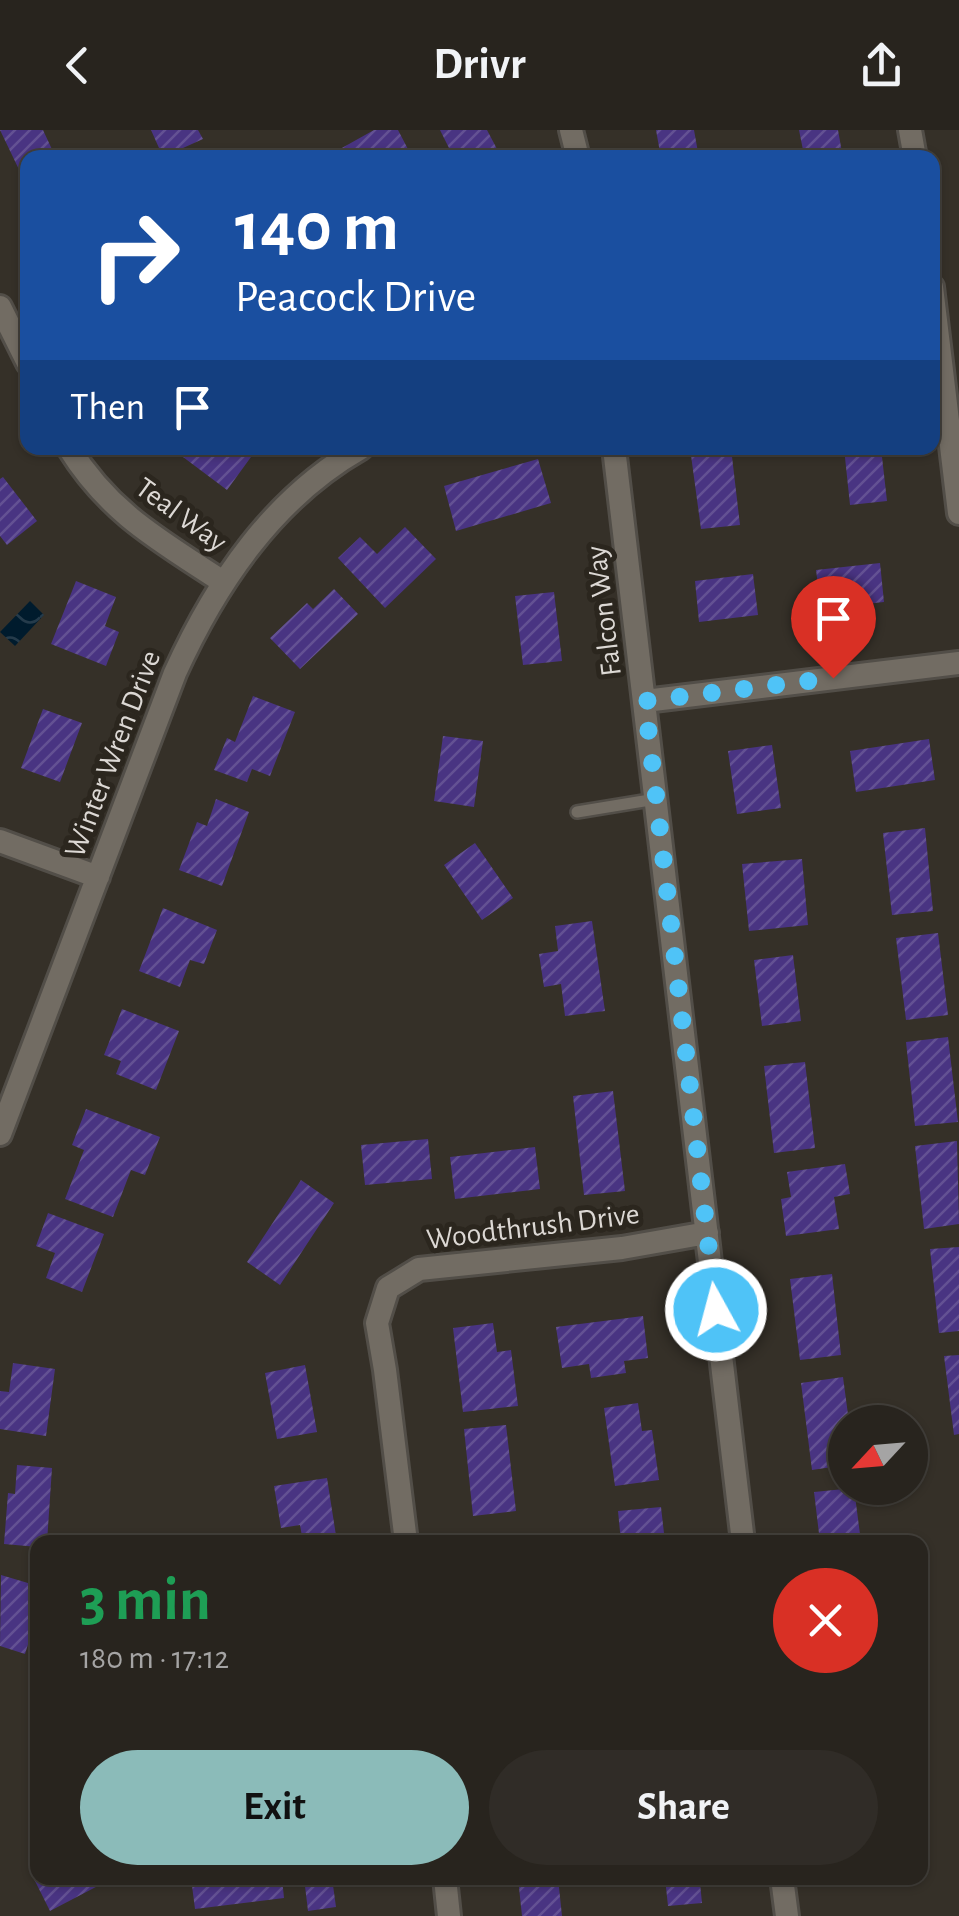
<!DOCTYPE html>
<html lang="en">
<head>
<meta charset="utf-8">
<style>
  :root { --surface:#28241e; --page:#302c27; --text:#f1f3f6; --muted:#a5a4a4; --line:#44413c; --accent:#8bbbb9 }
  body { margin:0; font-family:"Alegreya Sans",sans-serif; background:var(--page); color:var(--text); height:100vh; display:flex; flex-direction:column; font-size:38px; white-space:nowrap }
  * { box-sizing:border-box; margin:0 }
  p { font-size:32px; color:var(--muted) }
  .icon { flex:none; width:55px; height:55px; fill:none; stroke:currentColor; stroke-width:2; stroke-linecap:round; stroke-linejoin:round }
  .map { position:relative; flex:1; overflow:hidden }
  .drawer { position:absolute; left:30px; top:1405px; width:898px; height:350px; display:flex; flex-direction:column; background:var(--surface); border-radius:20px; box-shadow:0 2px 8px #0004,0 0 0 2px var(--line) }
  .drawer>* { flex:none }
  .top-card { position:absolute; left:20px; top:20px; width:920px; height:305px; border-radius:20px; box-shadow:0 2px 8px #0004,0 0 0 2px var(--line); background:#1a4fa0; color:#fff; overflow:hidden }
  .needle { width:65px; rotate:244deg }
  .controls { position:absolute; left:828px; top:1275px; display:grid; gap:20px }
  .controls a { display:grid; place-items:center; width:100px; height:100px; border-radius:50%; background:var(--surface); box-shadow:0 2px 8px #0004,0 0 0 2px var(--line); font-size:50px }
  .pin { position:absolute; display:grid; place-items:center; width:85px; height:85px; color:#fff; margin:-102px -42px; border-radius:50% 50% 50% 0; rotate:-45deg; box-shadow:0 0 10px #0007 }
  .pin .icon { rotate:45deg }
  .me { position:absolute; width:110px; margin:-55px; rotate:353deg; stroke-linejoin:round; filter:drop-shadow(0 0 8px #0008) }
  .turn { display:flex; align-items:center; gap:35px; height:210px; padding:0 50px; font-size:45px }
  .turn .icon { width:130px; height:130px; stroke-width:2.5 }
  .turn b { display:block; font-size:70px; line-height:85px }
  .then { display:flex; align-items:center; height:95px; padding:0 50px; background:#0003; gap:20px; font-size:38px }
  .round { display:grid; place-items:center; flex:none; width:105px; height:105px; border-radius:52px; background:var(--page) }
  .overview { display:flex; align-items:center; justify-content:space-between; height:170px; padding:0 50px }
  h1 { font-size:60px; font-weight:700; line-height:75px; color:#1e9e55 }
  .primary-button { display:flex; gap:20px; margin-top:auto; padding:20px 50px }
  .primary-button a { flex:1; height:115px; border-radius:60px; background:var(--accent); color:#111; font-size:40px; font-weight:700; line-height:115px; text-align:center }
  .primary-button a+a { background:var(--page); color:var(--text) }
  header { display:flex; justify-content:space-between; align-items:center; height:130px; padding:0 50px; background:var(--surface); font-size:45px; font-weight:700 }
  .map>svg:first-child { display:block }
  .water { fill:url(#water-waves) }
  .building { fill:url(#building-hatch) }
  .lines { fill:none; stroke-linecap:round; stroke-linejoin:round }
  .service-casing { stroke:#524e48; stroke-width:16 }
  .minor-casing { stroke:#524e48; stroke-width:28 }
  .service { stroke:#726c63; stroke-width:11 }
  .minor { stroke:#726c63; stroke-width:22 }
  .route { stroke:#4fc3f7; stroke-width:18; stroke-dasharray:0 32.4 }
  .labels { text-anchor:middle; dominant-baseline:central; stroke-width:10; stroke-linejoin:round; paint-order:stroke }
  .street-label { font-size:30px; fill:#dcd8d4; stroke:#2b261e }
</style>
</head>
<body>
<header><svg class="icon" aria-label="back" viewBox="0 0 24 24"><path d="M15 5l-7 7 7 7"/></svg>Drivr<svg class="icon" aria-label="share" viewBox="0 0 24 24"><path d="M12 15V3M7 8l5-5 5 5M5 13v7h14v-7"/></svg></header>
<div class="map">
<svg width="959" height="1786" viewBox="0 0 959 1786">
  <defs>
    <pattern id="water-waves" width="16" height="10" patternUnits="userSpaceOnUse" patternTransform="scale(2.5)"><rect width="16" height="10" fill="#001b2d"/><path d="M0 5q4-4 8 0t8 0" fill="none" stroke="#253b4b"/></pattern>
    <pattern id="building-hatch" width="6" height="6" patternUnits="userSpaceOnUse" patternTransform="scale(2.5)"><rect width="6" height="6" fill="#493482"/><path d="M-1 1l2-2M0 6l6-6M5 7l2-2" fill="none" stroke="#635193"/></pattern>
  </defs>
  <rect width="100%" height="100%" fill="#353028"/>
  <path class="water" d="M 30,471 L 44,485 L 15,516 L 0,502 Z"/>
  <path class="building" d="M 0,0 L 43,0 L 56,28 L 28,28 L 28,48 L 24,50 Z
    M 151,0 L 198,0 L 203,9 L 163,27 Z
    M 374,0 L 398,0 L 410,23 L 402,28 L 324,28 Z
    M 440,0 L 487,0 L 497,19 L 482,28 L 454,28 Z
    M 656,0 L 694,0 L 699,28 L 661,28 Z
    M 799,0 L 838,0 L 843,28 L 783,28 L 782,24 L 803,20 Z
    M 171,318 L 238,318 L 251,327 L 227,360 Z
    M 690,318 L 731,318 L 740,395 L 701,399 Z
    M 844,318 L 881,318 L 887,371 L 850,375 Z
    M 538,329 L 551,373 L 456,401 L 444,356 Z
    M 3,347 L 37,391 L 7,415 L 0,406 L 0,349 Z
    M 405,397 L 436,429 L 385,478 L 338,428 L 360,407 L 377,424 Z
    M 880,433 L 884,472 L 821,479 L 816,440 Z
    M 753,444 L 758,485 L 699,492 L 695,451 Z
    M 76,451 L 116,467 L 105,496 L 119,502 L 106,536 L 51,514 Z
    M 334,459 L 358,484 L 300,539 L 270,508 L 307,473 L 313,479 Z
    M 554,462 L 562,531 L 523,535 L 515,466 Z
    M 253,566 L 295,582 L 270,646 L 252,639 L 247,652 L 214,640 L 227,608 L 235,612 Z
    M 43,579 L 82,593 L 60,652 L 21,638 Z
    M 443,606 L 483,611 L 474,677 L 434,671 Z
    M 929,609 L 935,650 L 856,662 L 850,621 Z
    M 772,615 L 781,678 L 737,684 L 728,621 Z
    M 216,669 L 249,682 L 222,756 L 179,740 L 197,692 L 207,696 Z
    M 925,698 L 933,781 L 892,785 L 883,703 Z
    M 475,713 L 513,768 L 482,790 L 444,735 Z
    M 802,729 L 808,795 L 749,801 L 742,734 Z
    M 163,778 L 217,800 L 204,834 L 190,830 L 180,857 L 139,841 Z
    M 592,791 L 605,881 L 565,886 L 561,854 L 544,857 L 539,824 L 558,821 L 555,796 Z
    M 938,803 L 948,885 L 906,890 L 896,808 Z
    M 793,825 L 801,891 L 762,896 L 754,830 Z
    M 122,879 L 179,901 L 156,960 L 116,944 L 121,931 L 104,925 Z
    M 948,907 L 958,992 L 915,996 L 906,912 Z
    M 805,932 L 815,1018 L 774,1023 L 764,936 Z
    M 613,961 L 625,1061 L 584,1065 L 573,966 Z
    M 86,979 L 160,1007 L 145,1045 L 131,1040 L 113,1087 L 65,1069 L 84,1020 L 72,1015 Z
    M 428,1009 L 432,1049 L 365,1055 L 361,1015 Z
    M 957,1011 L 959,1094 L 924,1099 L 915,1016 Z
    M 535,1017 L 540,1059 L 455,1069 L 450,1027 Z
    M 845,1034 L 850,1064 L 834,1067 L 839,1099 L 786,1106 L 781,1069 L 791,1067 L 787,1042 Z
    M 301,1050 L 334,1073 L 280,1155 L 247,1132 Z
    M 48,1083 L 104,1104 L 82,1162 L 46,1148 L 55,1123 L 36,1116 Z
    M 959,1117 L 959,1201 L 939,1203 L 930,1119 Z
    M 832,1144 L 841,1225 L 800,1230 L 790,1149 Z
    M 643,1186 L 648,1228 L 624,1231 L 626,1243 L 591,1248 L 589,1234 L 562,1238 L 556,1197 Z
    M 493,1193 L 497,1222 L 511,1220 L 518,1276 L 463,1282 L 453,1198 Z
    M 959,1225 L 959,1304 L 954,1305 L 944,1226 Z
    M 13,1233 L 55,1239 L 46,1306 L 0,1299 L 0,1261 L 9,1262 Z
    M 305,1235 L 317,1302 L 277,1309 L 265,1243 Z
    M 843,1247 L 849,1292 L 845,1292 L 845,1335 L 812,1340 L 801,1253 Z
    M 638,1273 L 642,1301 L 652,1300 L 659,1350 L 615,1356 L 604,1278 Z
    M 506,1295 L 516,1381 L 473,1386 L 464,1299 Z
    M 17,1335 L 52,1338 L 47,1412 L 38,1412 L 38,1417 L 4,1414 L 8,1363 L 15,1364 Z
    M 327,1348 L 337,1412 L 303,1412 L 300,1395 L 281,1398 L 274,1356 Z
    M 854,1358 L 861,1412 L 820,1412 L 814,1362 Z
    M 661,1377 L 665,1412 L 621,1412 L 618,1381 Z
    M 1,1445 L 38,1456 L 38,1496 L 34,1495 L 25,1524 L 0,1516 Z
    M 38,1742 L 38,1748 L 113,1748 L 50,1781 L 32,1745 Z
    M 191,1748 L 282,1748 L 284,1768 L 195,1779 Z
    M 304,1748 L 332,1748 L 336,1777 L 308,1781 Z
    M 338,1748 L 380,1748 L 380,1750 L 339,1756 Z
    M 518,1748 L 558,1748 L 562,1786 L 522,1786 Z
    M 665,1748 L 703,1748 L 704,1753 L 700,1753 L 702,1773 L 668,1776 Z"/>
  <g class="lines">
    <defs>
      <path id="service" d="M 577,682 L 656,669"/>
      <path id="minor" d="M 571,0 L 578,28
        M 910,0 L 915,28
        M 932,157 L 959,383
        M 0,177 L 28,233
        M 69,318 C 110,384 161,411 223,452
        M 614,318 L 743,1412
        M 645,571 L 959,533
        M 0,711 L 98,747
        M 0,1004 L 175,543 C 216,453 273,368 361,318
        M 406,1412 L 385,1240 L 377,1193 L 388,1158 L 419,1139 L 622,1118 L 707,1103
        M 445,1748 L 449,1786
        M 782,1748 L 787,1786"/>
    </defs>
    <use href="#service" class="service-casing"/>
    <use href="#minor" class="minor-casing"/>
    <use href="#service" class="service"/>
    <use href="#minor" class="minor"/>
  </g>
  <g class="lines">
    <path class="route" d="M 716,1180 L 645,571 L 833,548"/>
  </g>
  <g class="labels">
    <g class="street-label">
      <text transform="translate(181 385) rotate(36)">Teal Way</text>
      <text transform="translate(604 481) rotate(-97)">Falcon Way</text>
      <text transform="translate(113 624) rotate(-69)">Winter Wren Drive</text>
      <text transform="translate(533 1097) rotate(-7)">Woodthrush Drive</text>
    </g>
  </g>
</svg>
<div class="controls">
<a><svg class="needle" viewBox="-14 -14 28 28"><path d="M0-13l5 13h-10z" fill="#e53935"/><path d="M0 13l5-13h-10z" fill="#a5a4a4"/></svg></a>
</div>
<div class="pin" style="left:833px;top:548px;background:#d93025"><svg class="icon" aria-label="arrive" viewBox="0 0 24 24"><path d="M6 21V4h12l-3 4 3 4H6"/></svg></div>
<svg class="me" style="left:716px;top:1180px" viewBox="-20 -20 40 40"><circle r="17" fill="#4fc3f7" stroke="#fff" stroke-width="3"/><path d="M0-11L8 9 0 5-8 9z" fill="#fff"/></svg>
<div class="top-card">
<div class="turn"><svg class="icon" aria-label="right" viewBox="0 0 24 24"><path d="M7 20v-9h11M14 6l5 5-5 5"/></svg><div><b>140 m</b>Peacock Drive</div></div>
<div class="then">Then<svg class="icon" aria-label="arrive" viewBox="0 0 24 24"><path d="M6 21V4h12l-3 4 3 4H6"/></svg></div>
</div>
<section class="drawer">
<div class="overview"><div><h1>3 min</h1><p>180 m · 17:12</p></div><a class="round" style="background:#d93025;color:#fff"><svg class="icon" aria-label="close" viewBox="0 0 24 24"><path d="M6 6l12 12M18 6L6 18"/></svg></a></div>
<div class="primary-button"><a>Exit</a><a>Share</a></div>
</section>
</div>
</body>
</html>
